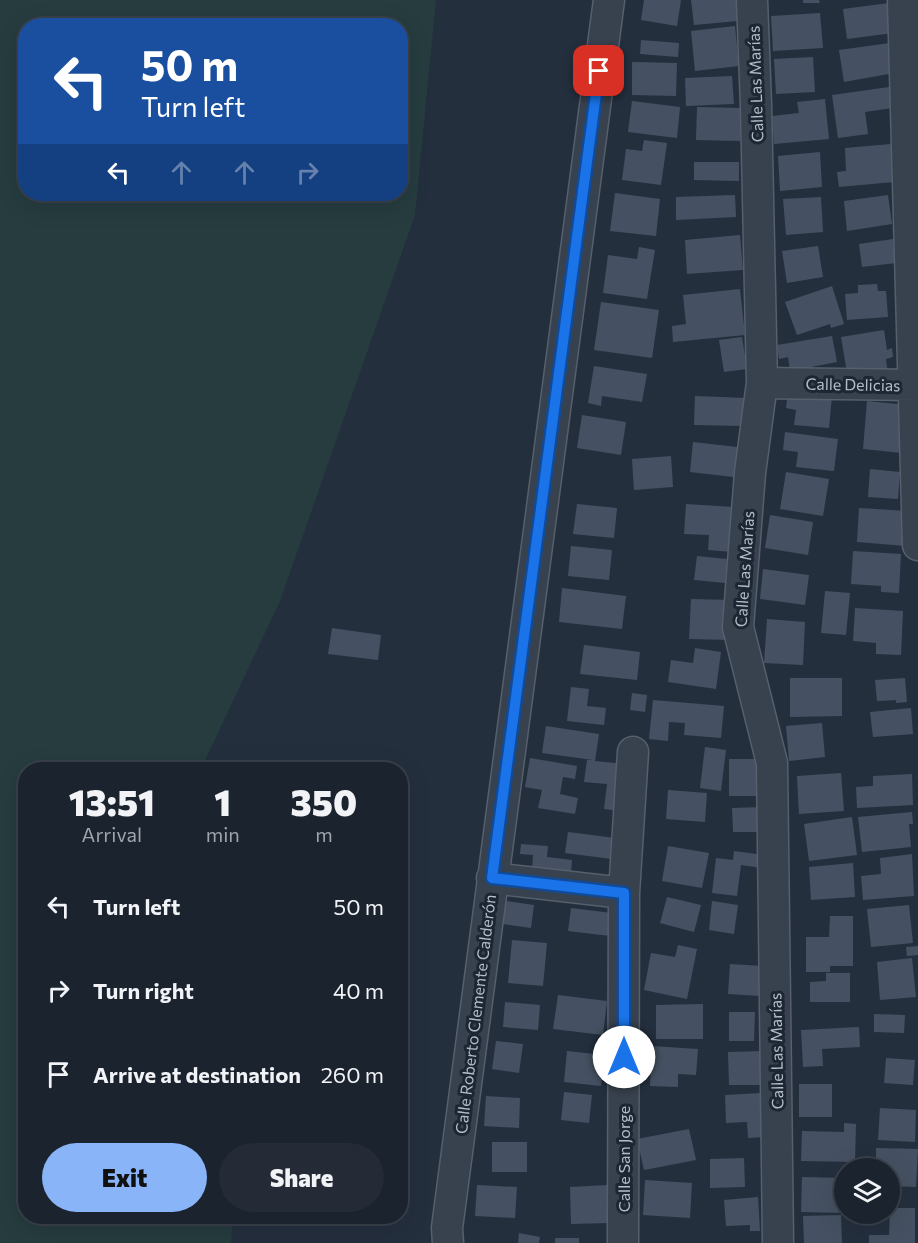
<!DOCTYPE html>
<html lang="en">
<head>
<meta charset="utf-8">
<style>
  :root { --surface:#1b232e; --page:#242b36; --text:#f1f3f6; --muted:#a0a4aa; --line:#39404a; --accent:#8ab4f8 }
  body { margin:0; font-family:Commissioner,sans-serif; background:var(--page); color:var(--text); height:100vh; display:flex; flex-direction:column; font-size:22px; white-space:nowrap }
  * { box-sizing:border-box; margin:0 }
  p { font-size:20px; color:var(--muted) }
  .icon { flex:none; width:33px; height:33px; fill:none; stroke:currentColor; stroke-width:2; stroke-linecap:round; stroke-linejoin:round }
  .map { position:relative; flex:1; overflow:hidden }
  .details { position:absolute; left:18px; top:762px; width:390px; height:462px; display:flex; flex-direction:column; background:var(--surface); border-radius:24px; box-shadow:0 6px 24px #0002,0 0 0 2px var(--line) }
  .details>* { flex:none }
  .guide { position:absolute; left:18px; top:18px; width:390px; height:183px; border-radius:24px; box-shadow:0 6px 24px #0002,0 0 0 2px var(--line); background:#1a4fa0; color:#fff; overflow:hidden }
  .fabs { position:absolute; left:834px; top:1158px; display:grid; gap:12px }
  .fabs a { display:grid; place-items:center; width:66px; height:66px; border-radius:50%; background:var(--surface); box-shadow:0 6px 24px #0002,0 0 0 2px var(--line); font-size:30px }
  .pin { position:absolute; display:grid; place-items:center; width:51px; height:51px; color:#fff; margin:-26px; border-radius:12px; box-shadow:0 3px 9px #0006 }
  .me { position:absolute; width:66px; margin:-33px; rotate:0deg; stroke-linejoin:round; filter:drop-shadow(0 0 4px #0008) }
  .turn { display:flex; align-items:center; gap:21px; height:126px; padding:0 24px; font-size:27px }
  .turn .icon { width:78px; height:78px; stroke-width:2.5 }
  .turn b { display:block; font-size:42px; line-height:51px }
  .lanes { display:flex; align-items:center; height:57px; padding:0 24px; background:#0003; justify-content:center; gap:30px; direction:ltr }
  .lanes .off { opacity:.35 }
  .eta { display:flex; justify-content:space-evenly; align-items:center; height:102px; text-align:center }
  .eta b { font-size:36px; font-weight:800; line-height:42px }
  .cta { display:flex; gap:12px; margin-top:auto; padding:12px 24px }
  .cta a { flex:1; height:69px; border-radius:36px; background:var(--accent); color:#111; font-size:24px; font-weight:800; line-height:69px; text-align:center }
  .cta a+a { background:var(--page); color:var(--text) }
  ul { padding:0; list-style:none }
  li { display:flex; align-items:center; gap:18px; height:84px; padding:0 24px }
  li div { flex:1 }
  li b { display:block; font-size:22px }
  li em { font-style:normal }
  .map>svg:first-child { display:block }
  .green { fill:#263c3f; fill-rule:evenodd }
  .building { fill:#455162 }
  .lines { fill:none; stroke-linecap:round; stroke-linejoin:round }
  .minor-casing { stroke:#565f6c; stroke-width:33 }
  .minor { stroke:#38414e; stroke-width:30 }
  .route-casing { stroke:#114b97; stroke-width:15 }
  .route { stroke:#1a73e8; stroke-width:10 }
  .labels { text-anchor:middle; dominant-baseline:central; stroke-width:6; stroke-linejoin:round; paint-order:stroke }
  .street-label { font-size:16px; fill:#b4bcc9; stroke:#1d2633 }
</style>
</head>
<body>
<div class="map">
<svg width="918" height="1243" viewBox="0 0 918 1243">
  <rect width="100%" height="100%" fill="#242f3e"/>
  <path class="green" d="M 0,0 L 436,0 L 415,215 L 280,601 L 201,769 L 26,770 L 26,1216 L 233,1217 L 231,1243 L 0,1243 ZM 26,26 L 400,26 L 400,194 L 26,194 Z"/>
  <path class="building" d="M 644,0 L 681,0 L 677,26 L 641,20 Z
    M 691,0 L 736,0 L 738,21 L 694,25 Z
    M 803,0 L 819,0 L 820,3 L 803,3 Z
    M 889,3 L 893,33 L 847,39 L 843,9 Z
    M 820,13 L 823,48 L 773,51 L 771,16 Z
    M 735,26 L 739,66 L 695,71 L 691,31 Z
    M 641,40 L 679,43 L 678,57 L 640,54 Z
    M 890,43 L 894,73 L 844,82 L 839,50 Z
    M 813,57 L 815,92 L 776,94 L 774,59 Z
    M 632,62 L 677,63 L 676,96 L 632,95 Z
    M 732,76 L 734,104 L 686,106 L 685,78 Z
    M 889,87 L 892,108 L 865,112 L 868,134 L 838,138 L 832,95 Z
    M 825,99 L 829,139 L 774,144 L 772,116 L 799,113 L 797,102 Z
    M 632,101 L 680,107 L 677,138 L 628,132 Z
    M 697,107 L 741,108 L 740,141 L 696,140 Z
    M 644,140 L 667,143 L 661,185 L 622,180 L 626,149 L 642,151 Z
    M 891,144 L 894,182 L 839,187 L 837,172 L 846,171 L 845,148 Z
    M 820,152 L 822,187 L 780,191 L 778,156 Z
    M 694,162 L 739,162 L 739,181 L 694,180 Z
    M 615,193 L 660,199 L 656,236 L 610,231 Z
    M 735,195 L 736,217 L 676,220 L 676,197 Z
    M 888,195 L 892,224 L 847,231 L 844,201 Z
    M 821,197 L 823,232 L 786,235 L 783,199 Z
    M 740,235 L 743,270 L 687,274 L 685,240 Z
    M 893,239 L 896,263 L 862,267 L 859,244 Z
    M 818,246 L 823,277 L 787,283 L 782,251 Z
    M 639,247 L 655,250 L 647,299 L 603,293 L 608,255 L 637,259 Z
    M 877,284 L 878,291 L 886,291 L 888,317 L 847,320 L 845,294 L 858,293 L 858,285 Z
    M 832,286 L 844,324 L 831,328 L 830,324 L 797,335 L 785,302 Z
    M 740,289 L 745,335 L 673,342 L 672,326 L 686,324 L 683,295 Z
    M 601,302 L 659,310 L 652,358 L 594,350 Z
    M 884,330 L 887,350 L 892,348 L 893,357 L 886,359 L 888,375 L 847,373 L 841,337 Z
    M 832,336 L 837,362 L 790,371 L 788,357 L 779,359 L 777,345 Z
    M 742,337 L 747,369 L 724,372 L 719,340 Z
    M 594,366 L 647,374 L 642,402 L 602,396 L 601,406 L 588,403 Z
    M 788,392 L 832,396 L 829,428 L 794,425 L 796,410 L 786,408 Z
    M 695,396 L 746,398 L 745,426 L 694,425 Z
    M 867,401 L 906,405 L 902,453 L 863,449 Z
    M 582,415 L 626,422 L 621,455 L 577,448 Z
    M 785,432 L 838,439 L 834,471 L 796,467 L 798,452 L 783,450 Z
    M 693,442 L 746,448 L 742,478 L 690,472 Z
    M 671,456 L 673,487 L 634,490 L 632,459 Z
    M 870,469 L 900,472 L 898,499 L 868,497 Z
    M 786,472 L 829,479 L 823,516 L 780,509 Z
    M 577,504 L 617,508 L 614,538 L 573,534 Z
    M 686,504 L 734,507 L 732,552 L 708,550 L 709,535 L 684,534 Z
    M 859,508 L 908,511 L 906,546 L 857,542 Z
    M 770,515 L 813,522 L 808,555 L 765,548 Z
    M 571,546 L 612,550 L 609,580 L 568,576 Z
    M 853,551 L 901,554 L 899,593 L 881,592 L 881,586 L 851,584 Z
    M 697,556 L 727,559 L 725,583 L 694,580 Z
    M 763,569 L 809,575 L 805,605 L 760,599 Z
    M 562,588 L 626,596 L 622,629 L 559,622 Z
    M 825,591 L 850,593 L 846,635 L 821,633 Z
    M 691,599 L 731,600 L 730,640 L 689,639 Z
    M 855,608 L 903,611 L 901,655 L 876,654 L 876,643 L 853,641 Z
    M 767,619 L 805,622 L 803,665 L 764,663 Z
    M 332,628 L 381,635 L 378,660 L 328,654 Z
    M 584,645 L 640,652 L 637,680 L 580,674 Z
    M 695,648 L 721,652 L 716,689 L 668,682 L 671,660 L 693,663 Z
    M 790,678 L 842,678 L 842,716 L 790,717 Z
    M 905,678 L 907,702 L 896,703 L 896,700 L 877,701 L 875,680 Z
    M 571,687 L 589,689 L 587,706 L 606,708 L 604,725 L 567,721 Z
    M 632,693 L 647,695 L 645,712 L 630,710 Z
    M 653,700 L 724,706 L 721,738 L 684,735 L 685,723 L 669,722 L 668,741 L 649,739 Z
    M 911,708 L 913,734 L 873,737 L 870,712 Z
    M 822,723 L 825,757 L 789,761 L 786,726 Z
    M 546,726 L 599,734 L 595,761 L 625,764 L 620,811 L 604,809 L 607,784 L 584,782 L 587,760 L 593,760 L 542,753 Z
    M 705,747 L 726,750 L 721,791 L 700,788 Z
    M 530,758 L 577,766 L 575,779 L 563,777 L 560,794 L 578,798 L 575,814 L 538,808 L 542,790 L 525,787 Z
    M 729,759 L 763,759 L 763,796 L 729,796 Z
    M 841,773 L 844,811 L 799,814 L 797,776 Z
    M 912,774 L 913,805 L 857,808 L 856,787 L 873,786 L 873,776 Z
    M 668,790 L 707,793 L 705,822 L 666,819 Z
    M 764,807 L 764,832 L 733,832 L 732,808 Z
    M 912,812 L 913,824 L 909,824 L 911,847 L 862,852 L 858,817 Z
    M 852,817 L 857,855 L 809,861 L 804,824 Z
    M 568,832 L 615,838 L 612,859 L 565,853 Z
    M 521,844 L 548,846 L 547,857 L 572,860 L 571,874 L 532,870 L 533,855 L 520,854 Z
    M 668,846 L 709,853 L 702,888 L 662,881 Z
    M 734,851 L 764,855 L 762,868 L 741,865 L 737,896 L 712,893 L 716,858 L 733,860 Z
    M 912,854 L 914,896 L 863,900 L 861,876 L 881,874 L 880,858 Z
    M 853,863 L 855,897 L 811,900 L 809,867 Z
    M 667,897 L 701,905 L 694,932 L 660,923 Z
    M 506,901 L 534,905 L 531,928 L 503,924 Z
    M 712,901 L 738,905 L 734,934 L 709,930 Z
    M 909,905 L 913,943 L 871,947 L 867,909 Z
    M 571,908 L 612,913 L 610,936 L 568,931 Z
    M 830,916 L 853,916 L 853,966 L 830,966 L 830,972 L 806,972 L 806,937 L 829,937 Z
    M 512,940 L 547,943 L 543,986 L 508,983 Z
    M 678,945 L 697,949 L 687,999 L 644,990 L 651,953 L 675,957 Z
    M 918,946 L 918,955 L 907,956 L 906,947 Z
    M 912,958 L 916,997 L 880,1000 L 877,962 Z
    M 730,964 L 763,966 L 760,996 L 728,994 Z
    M 826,973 L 850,973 L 850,1002 L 810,1002 L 810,982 L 826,981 Z
    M 558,995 L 607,1001 L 603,1035 L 553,1029 Z
    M 505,1002 L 540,1005 L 538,1030 L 503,1027 Z
    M 703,1004 L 703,1039 L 656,1039 L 656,1005 Z
    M 729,1012 L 755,1012 L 754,1041 L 729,1041 Z
    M 874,1014 L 905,1015 L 904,1033 L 874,1032 Z
    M 859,1027 L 860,1047 L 822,1049 L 823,1066 L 803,1067 L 801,1030 Z
    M 496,1041 L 523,1044 L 519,1073 L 492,1069 Z
    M 652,1046 L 698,1049 L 696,1075 L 678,1074 L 678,1087 L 650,1086 Z
    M 567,1051 L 604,1055 L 601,1086 L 564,1082 Z
    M 764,1051 L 765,1085 L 729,1085 L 728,1052 Z
    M 886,1058 L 915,1060 L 913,1085 L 884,1083 Z
    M 799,1084 L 832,1084 L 832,1117 L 799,1117 Z
    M 564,1092 L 592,1095 L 589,1123 L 561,1120 Z
    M 761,1093 L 763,1137 L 748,1138 L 747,1122 L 726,1123 L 725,1095 Z
    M 486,1096 L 520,1098 L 519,1128 L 484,1126 Z
    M 880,1108 L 916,1110 L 915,1142 L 878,1140 Z
    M 844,1123 L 856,1124 L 855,1162 L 801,1161 L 802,1131 L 844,1132 Z
    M 689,1129 L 696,1160 L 644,1170 L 637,1139 Z
    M 492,1142 L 527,1142 L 527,1172 L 492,1172 Z
    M 876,1148 L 918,1149 L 916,1187 L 890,1186 L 890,1168 L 876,1168 Z
    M 744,1158 L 745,1187 L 710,1188 L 710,1159 Z
    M 802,1177 L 844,1178 L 844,1213 L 801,1212 Z
    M 645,1180 L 692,1183 L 690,1218 L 643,1215 Z
    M 477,1185 L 517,1187 L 515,1218 L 475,1216 Z
    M 608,1185 L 609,1223 L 571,1224 L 570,1187 Z
    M 758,1197 L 760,1231 L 750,1231 L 750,1225 L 726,1226 L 724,1200 Z
    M 890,1208 L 915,1208 L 915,1243 L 869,1243 L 869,1235 L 889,1235 Z
    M 841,1215 L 842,1243 L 804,1243 L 803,1216 Z
    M 519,1233 L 540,1237 L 539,1243 L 518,1243 Z
    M 555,1238 L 579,1238 L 579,1243 L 555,1243 Z"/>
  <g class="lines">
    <defs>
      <path id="minor" d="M 752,0 L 756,105 L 762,383 L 750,473 L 738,627 L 772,763 L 778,1243
        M 903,0 L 918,545
        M 762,383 L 918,385
        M 492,878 L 624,893
        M 448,1243 L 447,1228 L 609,0
        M 623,1243 L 624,893 L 633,752"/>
    </defs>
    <use href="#minor" class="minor-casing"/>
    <use href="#minor" class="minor"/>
  </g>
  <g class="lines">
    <defs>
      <path id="route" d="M 599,71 L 492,878 L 624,893 L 624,1057"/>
    </defs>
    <use href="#route" class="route-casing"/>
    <use href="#route" class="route"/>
  </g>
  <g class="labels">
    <g class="street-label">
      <text transform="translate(755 84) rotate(-92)">Calle Las Marías</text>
      <text transform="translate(853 384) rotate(1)">Calle Delicias</text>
      <text transform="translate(744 569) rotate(-86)">Calle Las Marías</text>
      <text transform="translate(475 1014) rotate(-83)">Calle Roberto Clemente Calderón</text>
      <text transform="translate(776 1051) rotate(-91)">Calle Las Marías</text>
      <text transform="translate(623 1159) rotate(-90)">Calle San Jorge</text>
    </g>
  </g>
</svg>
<div class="fabs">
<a><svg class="icon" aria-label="layers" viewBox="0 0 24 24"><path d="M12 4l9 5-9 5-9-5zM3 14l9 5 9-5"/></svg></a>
</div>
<div class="pin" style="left:599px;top:71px;background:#d93025"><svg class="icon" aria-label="arrive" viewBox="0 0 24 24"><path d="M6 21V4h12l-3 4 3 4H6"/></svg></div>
<svg class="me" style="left:624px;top:1057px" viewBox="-20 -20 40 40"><circle r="19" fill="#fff"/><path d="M0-13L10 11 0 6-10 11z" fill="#1a73e8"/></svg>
<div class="guide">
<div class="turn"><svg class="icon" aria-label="left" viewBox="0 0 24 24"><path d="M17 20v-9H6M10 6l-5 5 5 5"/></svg><div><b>50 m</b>Turn left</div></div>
<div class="lanes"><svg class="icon" aria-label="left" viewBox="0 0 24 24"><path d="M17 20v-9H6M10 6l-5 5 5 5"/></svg><svg class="icon off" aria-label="ahead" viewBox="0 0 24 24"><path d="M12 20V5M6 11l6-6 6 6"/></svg><svg class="icon off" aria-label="ahead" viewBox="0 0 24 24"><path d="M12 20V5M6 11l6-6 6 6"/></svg><svg class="icon off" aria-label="right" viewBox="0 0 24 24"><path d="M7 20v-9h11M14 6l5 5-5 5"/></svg></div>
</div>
<section class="details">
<div class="eta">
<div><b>13:51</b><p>Arrival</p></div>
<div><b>1</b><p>min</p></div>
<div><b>350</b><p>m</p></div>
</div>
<ul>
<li><svg class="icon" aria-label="left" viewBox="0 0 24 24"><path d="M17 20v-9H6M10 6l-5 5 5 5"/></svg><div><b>Turn left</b></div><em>50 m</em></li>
<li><svg class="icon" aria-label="right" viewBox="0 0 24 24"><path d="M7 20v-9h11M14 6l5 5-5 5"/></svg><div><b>Turn right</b></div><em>40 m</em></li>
<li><svg class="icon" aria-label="arrive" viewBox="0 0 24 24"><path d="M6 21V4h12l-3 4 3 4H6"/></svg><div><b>Arrive at destination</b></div><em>260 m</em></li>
</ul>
<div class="cta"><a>Exit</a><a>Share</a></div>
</section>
</div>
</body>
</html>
